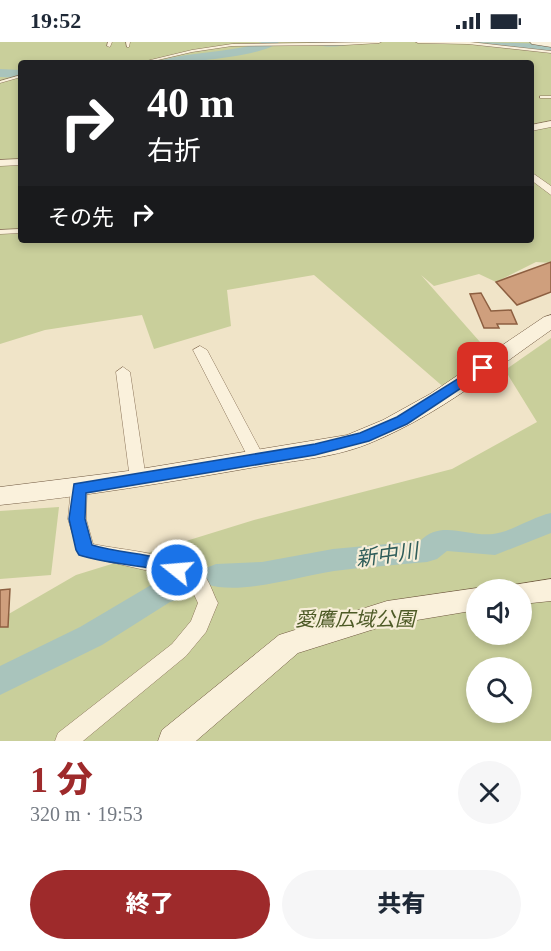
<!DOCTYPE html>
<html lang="ja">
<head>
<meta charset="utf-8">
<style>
  :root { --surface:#fff; --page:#f6f6f7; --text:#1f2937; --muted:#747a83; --accent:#9e2a2b }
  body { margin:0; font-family:"Times New Roman","Noto Sans JP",serif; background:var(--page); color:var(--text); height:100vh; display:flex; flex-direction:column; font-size:22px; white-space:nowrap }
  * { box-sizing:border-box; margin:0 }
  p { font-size:20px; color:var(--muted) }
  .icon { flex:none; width:33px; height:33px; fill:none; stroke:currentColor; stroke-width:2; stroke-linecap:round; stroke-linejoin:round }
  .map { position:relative; height:699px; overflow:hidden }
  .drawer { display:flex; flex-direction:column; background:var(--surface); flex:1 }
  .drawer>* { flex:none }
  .hud { position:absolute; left:18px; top:18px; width:516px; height:183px; border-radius:6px; box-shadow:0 3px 9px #0003; background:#202124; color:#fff; overflow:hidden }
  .fabs { position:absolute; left:466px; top:537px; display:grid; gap:12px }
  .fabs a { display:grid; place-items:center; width:66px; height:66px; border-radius:50%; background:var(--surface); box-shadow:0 3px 9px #0003; font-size:30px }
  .pin { position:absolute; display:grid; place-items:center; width:51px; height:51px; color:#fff; margin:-26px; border-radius:12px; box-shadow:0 3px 9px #0006 }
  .me { position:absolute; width:66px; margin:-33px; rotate:287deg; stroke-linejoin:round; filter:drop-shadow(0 0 4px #0008) }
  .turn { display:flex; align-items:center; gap:21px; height:126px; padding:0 30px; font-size:27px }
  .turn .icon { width:78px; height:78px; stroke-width:2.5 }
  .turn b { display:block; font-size:42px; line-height:51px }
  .then { display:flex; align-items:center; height:57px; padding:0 30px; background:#0003; gap:12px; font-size:22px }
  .round { display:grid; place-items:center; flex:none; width:63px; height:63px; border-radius:32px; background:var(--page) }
  .summary { display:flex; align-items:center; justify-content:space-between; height:102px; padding:0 30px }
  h1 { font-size:36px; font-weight:800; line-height:45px; color:var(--accent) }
  .primary-button { display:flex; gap:12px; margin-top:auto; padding:12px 30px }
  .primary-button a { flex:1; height:69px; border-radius:36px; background:var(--accent); color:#fff; font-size:24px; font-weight:800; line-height:69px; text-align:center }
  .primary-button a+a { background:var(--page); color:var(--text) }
  .status { display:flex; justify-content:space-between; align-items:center; height:42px; padding:0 30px; background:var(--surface); direction:ltr }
  .status svg { height:16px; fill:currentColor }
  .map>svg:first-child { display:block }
  .green { fill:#c9cf9b; fill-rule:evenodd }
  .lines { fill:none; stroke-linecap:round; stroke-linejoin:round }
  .river { fill:#a9c4bc; fill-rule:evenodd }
  .building { fill:#cf9f7d; stroke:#8d5f41; stroke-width:1.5 }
  .lane-casing { stroke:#8d765c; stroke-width:1 }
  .street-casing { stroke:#8d765c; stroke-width:1 }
  .secondary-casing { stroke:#6f573f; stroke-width:1 }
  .lane { fill:#faf1dc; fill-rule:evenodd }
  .street { fill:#faf1dc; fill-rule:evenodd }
  .secondary { fill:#faf1dc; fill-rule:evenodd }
  .route { fill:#1a73e8; stroke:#114b97; stroke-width:1.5 }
  .labels { text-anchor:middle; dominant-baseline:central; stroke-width:4.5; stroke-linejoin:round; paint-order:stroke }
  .near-park-label { font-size:20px; font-style:italic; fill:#4d5a26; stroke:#f7eed8 }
  .near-water-label { font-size:21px; font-style:italic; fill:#2f5d5a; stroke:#f7eed8 }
</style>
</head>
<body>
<div class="status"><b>19:52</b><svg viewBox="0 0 49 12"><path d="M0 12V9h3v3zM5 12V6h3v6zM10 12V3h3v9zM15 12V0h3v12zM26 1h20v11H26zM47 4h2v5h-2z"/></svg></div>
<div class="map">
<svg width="551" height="699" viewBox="0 0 551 699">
  <rect width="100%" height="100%" fill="#f0e4c8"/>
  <path class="green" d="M 0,0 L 551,0 L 551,221 L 536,220 L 496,240 L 479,232 L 434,244 L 421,233 L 495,317 L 447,348 L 314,233 L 227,248 L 231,284 L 154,307 L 142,273 L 45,288 L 0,302 ZM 21,21 L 531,21 L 531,198 L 21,198 Z
    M 551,296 L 551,699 L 0,699 L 0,577 L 76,533 L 254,478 L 452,427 L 537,380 L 505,328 ZM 477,548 L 522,548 L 522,592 L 477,592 ZM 477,626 L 522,626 L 522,670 L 477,670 Z
    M 59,465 L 51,533 L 0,537 L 0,469 Z"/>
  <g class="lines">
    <path class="river" d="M 262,0 L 279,0 C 263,15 183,21 160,21 L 162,18 C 194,9 230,11 262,0 Z
      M 309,0 L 353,0 C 345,6 317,6 309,0 Z
      M 478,0 L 551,2 L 551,10 L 484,4 Z
      M 0,27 L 21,28 L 21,36 L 0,35 Z
      M 551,471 L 551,491 L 495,513 L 447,509 L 437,517 L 427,520 C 396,523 365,525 334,529 C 299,534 240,554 206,542 L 202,550 L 170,560 L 102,603 L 0,653 L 0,624 L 80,585 L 151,543 C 167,537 186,528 202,534 L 206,526 L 216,522 L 262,520 L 333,507 L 420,499 C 441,477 468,495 493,492 C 511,490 532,475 551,471 Z"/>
  </g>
  <path class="building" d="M 551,220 L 551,250 L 517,263 L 496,240 Z
    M 481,251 L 491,269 L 511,268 L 517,282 L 497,282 L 499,286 L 484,286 L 470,252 Z
    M 10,547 L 8,585 L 0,585 L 0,548 Z"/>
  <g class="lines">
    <defs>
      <path id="lane" d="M 108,0 L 112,0 L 110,5 L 107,4 Z
        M 126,0 L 130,0 L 129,5 L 127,5 Z
        M 381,0 L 379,1 L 345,3 L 232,4 L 192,10 L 145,21 L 138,21 L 192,8 L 232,2 Z
        M 416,0 L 470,0 L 551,9 L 551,11 L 468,2 L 418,1 Z
        M 21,33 L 21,35 L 0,41 L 0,39 Z
        M 540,54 L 551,54 L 551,56 L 540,56 Z
        M 21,187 L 21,191 L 0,192 L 0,188 Z"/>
      <path id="street" d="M 551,79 L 551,85 L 531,89 L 531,83 Z
        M 21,117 L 21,123 L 0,124 L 0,118 Z
        M 531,130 L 551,144 L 551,153 L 531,138 Z
        M 200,304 L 207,308 L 265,417 L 263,421 L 251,421 L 249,417 L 193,308 Z
        M 123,325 L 130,330 L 146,437 L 144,441 L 138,443 L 132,441 L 130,437 L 116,330 Z
        M 79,440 L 85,442 L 87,446 L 86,477 L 93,502 C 120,508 182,512 202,531 C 210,539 213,552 218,561 L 206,590 L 186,614 L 83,699 L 55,699 L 58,691 L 172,602 L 191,579 L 198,561 L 190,544 L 180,536 L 79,513 L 68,477 L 71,446 L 73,442 Z"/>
      <path id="secondary" d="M 530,0 L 551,0 L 551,5 L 532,2 Z
        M 551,273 L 551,288 C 494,328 439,372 375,399 C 337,416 296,418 256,425 C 171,440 86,454 0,463 L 0,445 L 128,429 L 347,393 L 383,378 L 430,352 L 544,275 Z
        M 551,537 L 551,559 L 522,562 L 522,548 L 510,548 L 513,543 Z
        M 477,546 L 482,548 L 477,548 L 477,568 L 387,583 L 298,611 L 196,699 L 158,699 L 162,688 L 279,593 L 387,559 Z"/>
    </defs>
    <use href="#lane" class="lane-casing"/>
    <use href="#street" class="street-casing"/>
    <use href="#secondary" class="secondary-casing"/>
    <use href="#lane" class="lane"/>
    <use href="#street" class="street"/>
    <use href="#secondary" class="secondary"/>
  </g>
  <path class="route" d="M 483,321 L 487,323 L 489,326 L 487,329 L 407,382 L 369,399 L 315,413 L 86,451 L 85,477 L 92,503 C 122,512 153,511 183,523 L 185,528 L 183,533 C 172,536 165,529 155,527 C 129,522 104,521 79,513 L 76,508 L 69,477 L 74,442 L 315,402 L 360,391 L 397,375 Z"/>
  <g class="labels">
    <g class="near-park-label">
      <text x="355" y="577">愛鷹広域公園</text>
    </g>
    <g class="near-water-label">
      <text transform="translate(387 513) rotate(-8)">新中川</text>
    </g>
  </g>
</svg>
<div class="fabs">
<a><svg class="icon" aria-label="sound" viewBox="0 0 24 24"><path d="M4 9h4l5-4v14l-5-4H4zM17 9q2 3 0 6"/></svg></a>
<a><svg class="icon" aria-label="search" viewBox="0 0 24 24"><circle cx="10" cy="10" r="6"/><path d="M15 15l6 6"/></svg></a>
</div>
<div class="pin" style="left:483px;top:326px;background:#d93025"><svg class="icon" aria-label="arrive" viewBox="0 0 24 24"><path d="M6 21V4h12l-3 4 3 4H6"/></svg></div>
<svg class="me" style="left:177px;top:528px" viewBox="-20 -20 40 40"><circle r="17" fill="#1a73e8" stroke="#fff" stroke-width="3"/><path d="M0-11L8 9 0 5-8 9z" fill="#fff"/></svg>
<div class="hud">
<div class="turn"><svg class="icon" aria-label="right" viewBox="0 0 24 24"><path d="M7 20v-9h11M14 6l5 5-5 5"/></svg><div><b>40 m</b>右折</div></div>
<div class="then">その先<svg class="icon" aria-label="right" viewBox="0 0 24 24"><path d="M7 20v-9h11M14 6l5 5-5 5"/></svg></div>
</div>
</div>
<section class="drawer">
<div class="summary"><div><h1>1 分</h1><p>320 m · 19:53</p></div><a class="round"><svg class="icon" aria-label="close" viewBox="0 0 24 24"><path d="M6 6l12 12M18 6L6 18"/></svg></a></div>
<div class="primary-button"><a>終了</a><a>共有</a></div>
</section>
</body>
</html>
